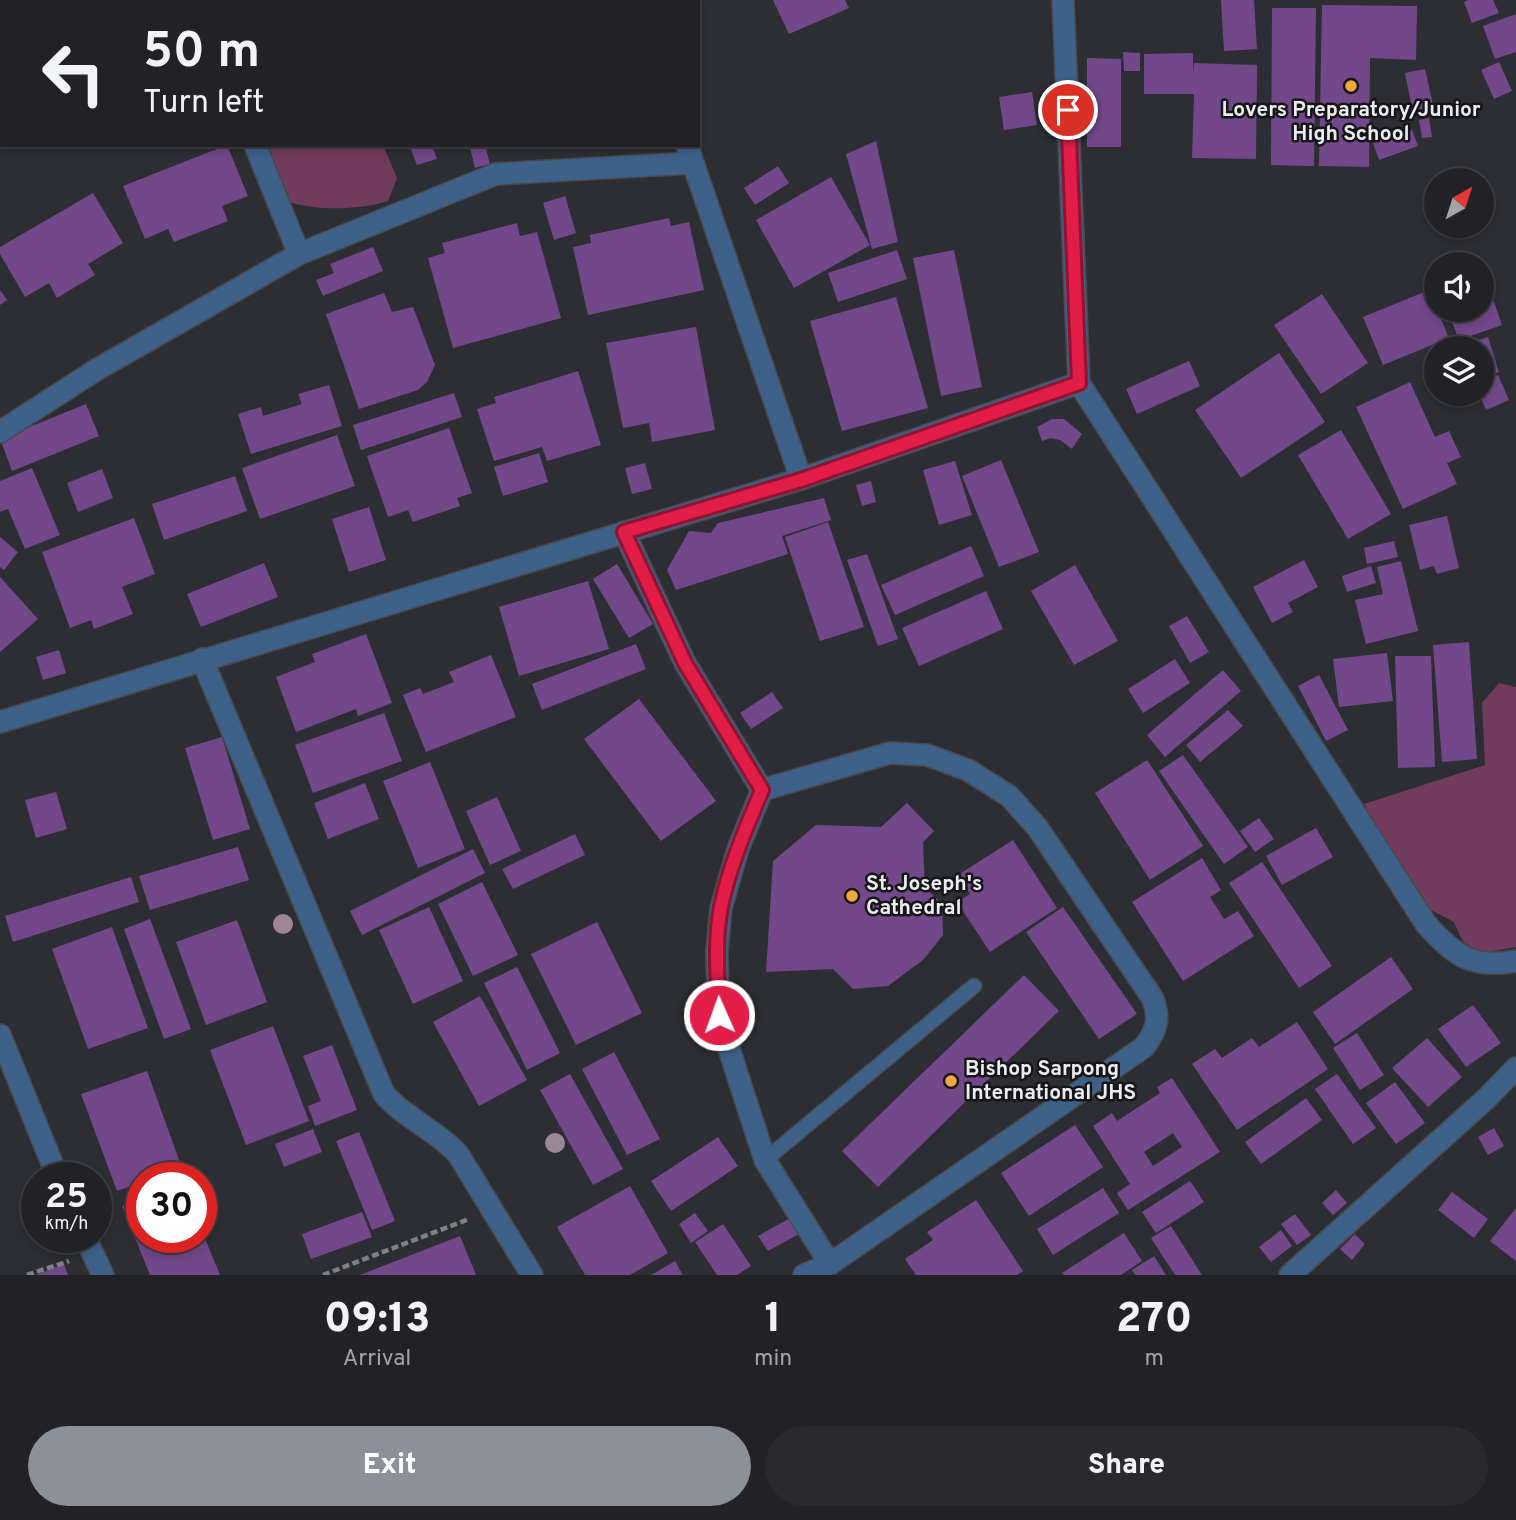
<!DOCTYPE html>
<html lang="en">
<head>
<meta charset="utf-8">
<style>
  :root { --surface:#222226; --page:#2a2a2e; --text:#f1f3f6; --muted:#a2a4a7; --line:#3f3f43; --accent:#8c9099 }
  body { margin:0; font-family:Overpass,sans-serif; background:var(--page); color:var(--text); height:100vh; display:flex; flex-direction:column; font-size:26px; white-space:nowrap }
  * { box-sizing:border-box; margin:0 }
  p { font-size:23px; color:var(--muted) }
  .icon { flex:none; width:38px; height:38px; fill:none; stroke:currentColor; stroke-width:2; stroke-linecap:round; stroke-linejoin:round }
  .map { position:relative; height:1275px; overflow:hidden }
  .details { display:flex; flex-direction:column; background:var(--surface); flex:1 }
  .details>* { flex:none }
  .banner { position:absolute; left:0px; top:0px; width:700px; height:147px; box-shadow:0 4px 10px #0003,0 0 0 2px var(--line); background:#222226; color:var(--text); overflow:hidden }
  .needle { width:46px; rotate:39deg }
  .tools { position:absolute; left:1424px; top:168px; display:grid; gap:14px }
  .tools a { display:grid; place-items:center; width:70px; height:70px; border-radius:50%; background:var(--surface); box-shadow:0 4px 10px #0003,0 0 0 2px var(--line); font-size:35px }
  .speed { position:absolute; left:21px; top:1162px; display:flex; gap:14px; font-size:35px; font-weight:700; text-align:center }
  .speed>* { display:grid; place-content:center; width:91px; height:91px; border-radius:50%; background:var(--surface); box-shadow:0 4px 10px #0003,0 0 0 2px var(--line); line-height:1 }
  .speed small { font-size:18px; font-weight:400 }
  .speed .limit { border:10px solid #d22; background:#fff; color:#111 }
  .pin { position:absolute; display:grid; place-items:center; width:60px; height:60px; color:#fff; margin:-30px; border:4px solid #fff; border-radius:50%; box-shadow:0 2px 7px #0007 }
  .me { position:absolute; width:77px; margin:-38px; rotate:358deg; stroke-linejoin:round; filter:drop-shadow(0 0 5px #0008) }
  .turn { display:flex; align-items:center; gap:24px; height:147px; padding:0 28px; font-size:32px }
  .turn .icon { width:91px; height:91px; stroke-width:2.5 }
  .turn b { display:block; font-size:49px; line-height:60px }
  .eta { display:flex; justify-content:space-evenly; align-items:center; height:119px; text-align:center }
  .eta b { font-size:42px; font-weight:800; line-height:49px }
  .action { display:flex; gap:14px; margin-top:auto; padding:14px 28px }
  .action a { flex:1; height:80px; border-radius:42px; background:var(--accent); color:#fff; font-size:28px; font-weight:800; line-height:80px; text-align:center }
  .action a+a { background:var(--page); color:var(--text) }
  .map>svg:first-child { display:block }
  .green { fill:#703b5d }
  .building { fill:#72488a; fill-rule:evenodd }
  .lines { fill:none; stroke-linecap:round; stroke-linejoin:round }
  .lane-casing { stroke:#48494d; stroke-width:17 }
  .street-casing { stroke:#48494d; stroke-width:24 }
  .path { stroke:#808185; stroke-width:4.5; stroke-dasharray:7 3.5; stroke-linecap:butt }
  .lane { stroke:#3e618a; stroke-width:14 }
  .street { stroke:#3e618a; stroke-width:21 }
  .tree { fill:#9d8696 }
  .route-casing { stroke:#92132f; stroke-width:18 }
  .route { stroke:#e11d48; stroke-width:12 }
  .poi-dot { fill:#f1a640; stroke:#161619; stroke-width:2.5 }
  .labels { text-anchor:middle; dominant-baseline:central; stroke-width:5; stroke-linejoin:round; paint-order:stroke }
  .poi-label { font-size:21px; font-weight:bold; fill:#ebecf0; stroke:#161619; text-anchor:start }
</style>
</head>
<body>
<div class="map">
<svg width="1516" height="1275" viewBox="0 0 1516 1275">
  <rect width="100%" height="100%" fill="#2d2e33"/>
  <path class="green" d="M 237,0 L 415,0 L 416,2 L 239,2 Z
    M 264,145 L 383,145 L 397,178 L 388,201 C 358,210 319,211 288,202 Z
    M 1499,683 L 1516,687 L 1516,947 L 1482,953 L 1463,942 L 1454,922 L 1425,907 L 1385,846 L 1364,804 L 1485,765 L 1482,703 Z"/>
  <path class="building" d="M 773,0 L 845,0 L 849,8 L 789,34 Z
    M 1221,0 L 1254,0 L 1257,49 L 1224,51 Z
    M 1468,0 L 1493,0 L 1499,13 L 1472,23 L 1464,2 Z
    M 1322,5 L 1417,6 L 1416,60 L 1370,58 L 1369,167 L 1319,166 Z
    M 1272,8 L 1316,8 L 1314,166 L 1271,165 Z
    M 1516,14 L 1516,52 L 1495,59 L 1483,26 Z
    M 1123,52 L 1140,53 L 1140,71 L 1124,71 Z
    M 1193,53 L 1193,74 L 1194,63 L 1257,65 L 1256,159 L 1192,158 L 1194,94 L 1144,94 L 1144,54 Z
    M 1087,58 L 1121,59 L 1121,147 L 1087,147 Z
    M 1499,62 L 1512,91 L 1494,99 L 1481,70 Z
    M 1425,69 L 1434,109 L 1413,113 L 1405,73 Z
    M 1032,92 L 1037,125 L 1004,130 L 999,97 Z
    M 1429,118 L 1432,137 L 1422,138 L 1419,120 Z
    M 1412,130 L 1418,146 L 1379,160 L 1373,143 Z
    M 876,141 L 898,242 L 872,249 L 846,154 Z
    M 227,145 L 248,196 L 222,206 L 228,221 L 174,242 L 168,229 L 145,239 L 123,186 Z
    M 432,145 L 437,159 L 417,165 L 410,147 Z
    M 485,145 L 490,164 L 475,168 L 470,148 Z
    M 778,166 L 789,183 L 755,205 L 744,188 Z
    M 831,177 L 870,245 L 794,288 L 756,220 Z
    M 93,193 L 123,243 L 88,264 L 95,275 L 57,298 L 49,283 L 25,297 L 0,254 L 0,247 Z
    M 565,196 L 576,233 L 554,240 L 543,203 Z
    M 669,218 L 671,226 L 689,222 L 704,290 L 588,315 L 573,247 L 591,243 L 590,235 Z
    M 517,223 L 520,236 L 537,232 L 561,318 L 453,348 L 428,258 L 445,253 L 442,243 Z
    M 373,247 L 383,271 L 323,296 L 316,280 L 334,273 L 330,264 Z
    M 897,250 L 907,279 L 838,302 L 828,273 Z
    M 954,250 L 982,387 L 941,396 L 913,258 Z
    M 0,290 L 7,300 L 0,305 Z
    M 1429,290 L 1449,338 L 1383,365 L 1363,317 Z
    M 384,293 L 392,312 L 413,307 L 435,365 L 427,382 L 418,390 L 359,409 L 326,314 Z
    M 1322,294 L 1368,363 L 1321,394 L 1274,325 Z
    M 896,297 L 928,408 L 842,431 L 810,321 Z
    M 1493,299 L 1502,325 L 1459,340 L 1449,314 L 1463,310 L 1482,310 L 1482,303 Z
    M 696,327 L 715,430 L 652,442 L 649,423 L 623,428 L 606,343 Z
    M 1488,337 L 1499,372 L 1482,377 L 1482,348 L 1460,346 Z
    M 1279,353 L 1325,422 L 1241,478 L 1195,410 Z
    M 1189,361 L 1200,386 L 1137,414 L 1126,389 Z
    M 578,371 L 601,445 L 547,461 L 542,447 L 494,461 L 477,409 L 496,403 L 494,397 Z
    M 1498,375 L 1509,400 L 1486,410 L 1479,394 L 1482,394 L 1482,382 Z
    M 1410,382 L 1435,437 L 1449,431 L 1461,457 L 1447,463 L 1457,484 L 1403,509 L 1356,407 Z
    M 329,385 L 342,426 L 251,454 L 238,414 L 261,407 L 263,416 L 302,404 L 298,394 Z
    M 454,393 L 462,417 L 361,450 L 353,425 Z
    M 86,404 L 99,436 L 12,471 L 0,439 Z
    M 1052,419 L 1064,419 L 1082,434 L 1072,449 L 1060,440 L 1051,438 L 1042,441 L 1037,427 Z
    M 449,428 L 472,493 L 457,498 L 460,506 L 413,522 L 408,510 L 388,517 L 367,456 Z
    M 1341,430 L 1391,514 L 1348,539 L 1298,455 Z
    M 337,435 L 355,486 L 260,519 L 242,468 Z
    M 539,453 L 548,482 L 503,496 L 494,467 Z
    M 1001,460 L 1039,552 L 999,567 L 962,476 Z
    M 955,461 L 972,515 L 939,525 L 923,470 Z
    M 645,463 L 652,489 L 632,494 L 625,468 Z
    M 32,468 L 60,535 L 25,549 L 8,509 L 0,512 L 0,481 Z
    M 102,469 L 113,498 L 78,512 L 67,483 Z
    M 235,476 L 247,511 L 164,540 L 152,504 Z
    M 871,481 L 876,502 L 862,506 L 856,485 Z
    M 824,498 L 831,520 L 782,536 L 788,554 L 676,590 L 667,570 L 689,531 L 711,533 L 718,523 Z
    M 369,507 L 386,560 L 349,572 L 332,519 Z
    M 1447,516 L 1459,568 L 1437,574 L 1434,566 L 1420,570 L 1409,525 Z
    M 134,518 L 155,574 L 122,587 L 133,614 L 94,629 L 91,620 L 70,628 L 42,552 Z
    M 828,522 L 864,627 L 820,641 L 785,537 Z
    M 0,537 L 18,552 L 4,570 L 0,567 Z
    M 1394,541 L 1398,557 L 1367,564 L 1364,548 Z
    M 971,546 L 984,576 L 895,615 L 881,585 Z
    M 867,554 L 898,639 L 878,646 L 847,560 Z
    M 1304,560 L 1318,587 L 1288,603 L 1293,612 L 1272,623 L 1253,587 Z
    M 1401,561 L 1418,631 L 1366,644 L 1355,600 L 1383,594 L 1377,567 Z
    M 264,563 L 278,597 L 201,627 L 187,594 Z
    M 617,564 L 653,624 L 629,638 L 593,579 Z
    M 1075,565 L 1118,641 L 1074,665 L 1031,591 Z
    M 1371,566 L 1376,583 L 1347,592 L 1342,576 Z
    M 0,577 L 38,619 L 0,652 Z
    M 588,581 L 609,649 L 519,676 L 499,607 Z
    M 986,591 L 1003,629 L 919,666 L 902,628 Z
    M 1187,616 L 1209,652 L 1190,663 L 1169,626 Z
    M 366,634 L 392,703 L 358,716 L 356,709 L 296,732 L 276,677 L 315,662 L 312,654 Z
    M 1469,642 L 1477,759 L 1442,762 L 1433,645 Z
    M 636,644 L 646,669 L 542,710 L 532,684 Z
    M 59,650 L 66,673 L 43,680 L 36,657 Z
    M 1387,653 L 1393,701 L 1339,707 L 1333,659 Z
    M 491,655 L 516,717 L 426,752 L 403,695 L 420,688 L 423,694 L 454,682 L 449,672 Z
    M 1395,656 L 1431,656 L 1435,767 L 1398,768 Z
    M 1175,659 L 1190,683 L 1143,713 L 1128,689 Z
    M 1223,670 L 1241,691 L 1165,757 L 1147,735 Z
    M 1319,675 L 1348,730 L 1326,741 L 1298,686 Z
    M 772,692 L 783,708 L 751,729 L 740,713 Z
    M 639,699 L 716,801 L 661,841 L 584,739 Z
    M 1228,710 L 1243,726 L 1200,762 L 1186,745 Z
    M 384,713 L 402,761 L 313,793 L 295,745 Z
    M 222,737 L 250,829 L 213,840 L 185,748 Z
    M 1183,755 L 1248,847 L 1224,864 L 1159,771 Z
    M 1147,760 L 1203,846 L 1150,880 L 1095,793 Z
    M 430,762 L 465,849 L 418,868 L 383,781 Z
    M 365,783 L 379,819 L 328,839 L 314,803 Z
    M 56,792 L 67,829 L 36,838 L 25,800 Z
    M 497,797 L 521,851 L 490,865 L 466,811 Z
    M 907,803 L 934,831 L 923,842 L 925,888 L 942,903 L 943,935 L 923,960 L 888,986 L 853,989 L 833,969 L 766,972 L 773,861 L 816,825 L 881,827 Z
    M 1259,818 L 1274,839 L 1255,852 L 1240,831 Z
    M 1316,828 L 1333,857 L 1282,885 L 1266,856 Z
    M 575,834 L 585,855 L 513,889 L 502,869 Z
    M 1013,840 L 1057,908 L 990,952 L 957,902 L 970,894 L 958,875 Z
    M 238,847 L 249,880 L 150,910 L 139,876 Z
    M 473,849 L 485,873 L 362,935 L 350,911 Z
    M 1202,858 L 1221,890 L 1210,897 L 1224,919 L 1238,911 L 1254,936 L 1183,981 L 1132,902 Z
    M 1262,862 L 1332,966 L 1299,988 L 1229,883 Z
    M 131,877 L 139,902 L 13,942 L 5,916 Z
    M 482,882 L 518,955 L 473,976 L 438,904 Z
    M 429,907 L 463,981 L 413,1004 L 379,930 Z
    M 1063,907 L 1137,1014 L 1099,1039 L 1026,932 Z
    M 150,919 L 191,1029 L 164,1039 L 124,929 Z
    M 237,920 L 267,1002 L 206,1025 L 176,942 Z
    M 597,922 L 642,1013 L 576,1045 L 531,954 Z
    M 112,927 L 148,1028 L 88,1049 L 52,949 Z
    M 1391,957 L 1413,989 L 1335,1044 L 1313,1012 Z
    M 517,967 L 560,1053 L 527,1070 L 484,983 Z
    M 1024,975 L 1059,1011 L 878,1187 L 842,1151 Z
    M 480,996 L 527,1080 L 479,1106 L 433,1022 Z
    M 1473,1005 L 1501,1043 L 1466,1067 L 1438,1029 Z
    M 1297,1022 L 1328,1069 L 1237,1130 L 1192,1064 L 1215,1049 L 1222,1058 L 1252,1038 L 1259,1047 Z
    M 273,1026 L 309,1121 L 246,1145 L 210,1050 Z
    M 1357,1033 L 1384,1075 L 1360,1090 L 1333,1048 Z
    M 1427,1038 L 1462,1077 L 1428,1107 L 1392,1068 Z
    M 332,1045 L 357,1110 L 315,1126 L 308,1106 L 321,1101 L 303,1056 Z
    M 614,1052 L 660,1139 L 627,1155 L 582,1069 Z
    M 147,1071 L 182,1168 L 154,1178 L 142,1178 L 142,1182 L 117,1191 L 81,1094 Z
    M 570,1074 L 623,1169 L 593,1185 L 540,1090 Z
    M 1337,1074 L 1376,1128 L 1353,1144 L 1315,1089 Z
    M 1172,1078 L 1220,1152 L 1128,1210 L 1117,1193 L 1130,1184 L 1093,1126 L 1112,1113 L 1117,1121 L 1160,1093 L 1157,1087 ZM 1173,1133 L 1182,1147 L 1153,1166 L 1144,1152 Z
    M 1395,1082 L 1425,1123 L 1396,1144 L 1366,1103 Z
    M 1306,1098 L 1322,1120 L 1261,1164 L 1245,1142 Z
    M 1075,1125 L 1103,1167 L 1029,1216 L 1001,1173 Z
    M 1494,1128 L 1504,1146 L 1488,1155 L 1478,1137 Z
    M 313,1129 L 322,1152 L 284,1167 L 275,1144 Z
    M 359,1132 L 395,1221 L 372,1230 L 336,1141 Z
    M 718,1137 L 738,1166 L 671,1211 L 651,1181 Z
    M 1190,1181 L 1204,1202 L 1156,1233 L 1142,1212 Z
    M 630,1186 L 668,1253 L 630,1275 L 585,1275 L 557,1227 Z
    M 1103,1188 L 1119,1213 L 1053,1255 L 1037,1229 Z
    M 1336,1190 L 1347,1203 L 1333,1215 L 1322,1203 Z
    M 1452,1192 L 1488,1219 L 1474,1238 L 1438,1210 Z
    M 142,1198 L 142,1237 L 201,1237 L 201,1229 L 220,1275 L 150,1275 L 122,1206 Z
    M 976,1200 L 1023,1271 L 1017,1275 L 916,1275 L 905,1259 L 933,1240 L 927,1232 Z
    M 1516,1208 L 1516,1261 L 1490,1241 Z
    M 362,1212 L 372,1237 L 311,1259 L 302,1234 Z
    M 695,1213 L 708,1231 L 691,1243 L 679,1224 Z
    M 1295,1214 L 1311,1235 L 1297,1245 L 1281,1224 Z
    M 790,1218 L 799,1234 L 768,1251 L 758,1236 Z
    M 723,1224 L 751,1266 L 737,1275 L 717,1275 L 695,1242 Z
    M 1171,1226 L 1202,1275 L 1175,1275 L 1151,1238 Z
    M 1281,1230 L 1292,1246 L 1271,1262 L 1259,1247 Z
    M 1124,1233 L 1142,1261 L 1121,1275 L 1064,1275 L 1062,1273 Z
    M 1355,1234 L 1365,1244 L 1352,1260 L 1340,1249 Z
    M 460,1236 L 476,1275 L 360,1275 Z
    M 1154,1256 L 1166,1275 L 1135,1275 L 1132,1270 Z
    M 675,1261 L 683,1275 L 651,1275 Z
    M 64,1264 L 68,1275 L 36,1275 Z"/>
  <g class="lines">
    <defs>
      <path id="lane" d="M 765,1160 L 974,986"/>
      <path id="street" d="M 70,0 L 73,2
        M 642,0 L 642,2
        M 1063,0 L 1079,383 L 1426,924 C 1454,956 1473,969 1516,961
        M 255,145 L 299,254
        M 687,145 L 801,479
        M 0,432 L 96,370 L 299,254 L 496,174 L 692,163
        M 624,532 L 685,663 L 762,790
        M 202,659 L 384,1094 C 406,1119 436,1130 458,1154 L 532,1275
        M 0,722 L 801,479 L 1079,383
        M 0,1035 L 58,1178
        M 85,1237 L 103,1275
        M 804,1275 L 830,1264 L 1144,1047 C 1157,1030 1160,1019 1153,999 L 1037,827 L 1009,796 L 968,770 L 927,755 L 890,753 L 762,790 L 738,849 L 721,908 L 717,951 L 718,1015 L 765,1160 L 830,1264
        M 1290,1275 L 1487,1098 L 1516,1068"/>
    </defs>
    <use href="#lane" class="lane-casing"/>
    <use href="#street" class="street-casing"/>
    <path class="path" d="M 27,1275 L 69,1261
      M 323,1275 L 469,1219"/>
    <use href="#lane" class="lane"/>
    <use href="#street" class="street"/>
  </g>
  <g class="tree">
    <circle cx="283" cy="924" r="10"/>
    <circle cx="555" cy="1143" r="10"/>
  </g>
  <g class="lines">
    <defs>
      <path id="route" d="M 719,1015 C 718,980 714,943 721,907 C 729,867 746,828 762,790 L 685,663 L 624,532 L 801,480 L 1079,383 L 1068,110"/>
    </defs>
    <use href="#route" class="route-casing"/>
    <use href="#route" class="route"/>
  </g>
  <g class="poi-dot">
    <circle cx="1351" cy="86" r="7"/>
    <circle cx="852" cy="896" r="7"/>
    <circle cx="951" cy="1081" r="7"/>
  </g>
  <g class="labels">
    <g class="poi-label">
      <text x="1351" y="110" text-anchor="middle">Lovers Preparatory/Junior<tspan x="1351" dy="24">High School</tspan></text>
      <text x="866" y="884">St. Joseph's<tspan x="866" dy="24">Cathedral</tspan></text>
      <text x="965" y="1069">Bishop Sarpong<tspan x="965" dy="24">International JHS</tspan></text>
    </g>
  </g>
</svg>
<div class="tools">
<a><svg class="needle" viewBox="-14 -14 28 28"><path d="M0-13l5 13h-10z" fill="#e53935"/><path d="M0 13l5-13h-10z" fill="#a2a4a7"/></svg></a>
<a><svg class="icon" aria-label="sound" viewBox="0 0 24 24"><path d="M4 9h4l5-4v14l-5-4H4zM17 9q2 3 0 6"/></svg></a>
<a><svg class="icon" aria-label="layers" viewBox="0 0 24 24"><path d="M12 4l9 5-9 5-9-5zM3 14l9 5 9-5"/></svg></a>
</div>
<div class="speed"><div>25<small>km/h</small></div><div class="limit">30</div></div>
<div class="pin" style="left:1068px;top:110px;background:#d93025"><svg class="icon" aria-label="arrive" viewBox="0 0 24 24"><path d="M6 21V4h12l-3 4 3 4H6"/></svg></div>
<svg class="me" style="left:719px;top:1015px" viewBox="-20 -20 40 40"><circle r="17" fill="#e11d48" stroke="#fff" stroke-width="3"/><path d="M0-11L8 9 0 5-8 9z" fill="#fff"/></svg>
<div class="banner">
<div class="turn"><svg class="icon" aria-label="left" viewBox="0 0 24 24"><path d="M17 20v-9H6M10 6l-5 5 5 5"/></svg><div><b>50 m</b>Turn left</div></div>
</div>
</div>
<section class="details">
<div class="eta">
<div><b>09:13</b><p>Arrival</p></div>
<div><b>1</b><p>min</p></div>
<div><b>270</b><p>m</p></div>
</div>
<div class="action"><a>Exit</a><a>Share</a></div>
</section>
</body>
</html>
